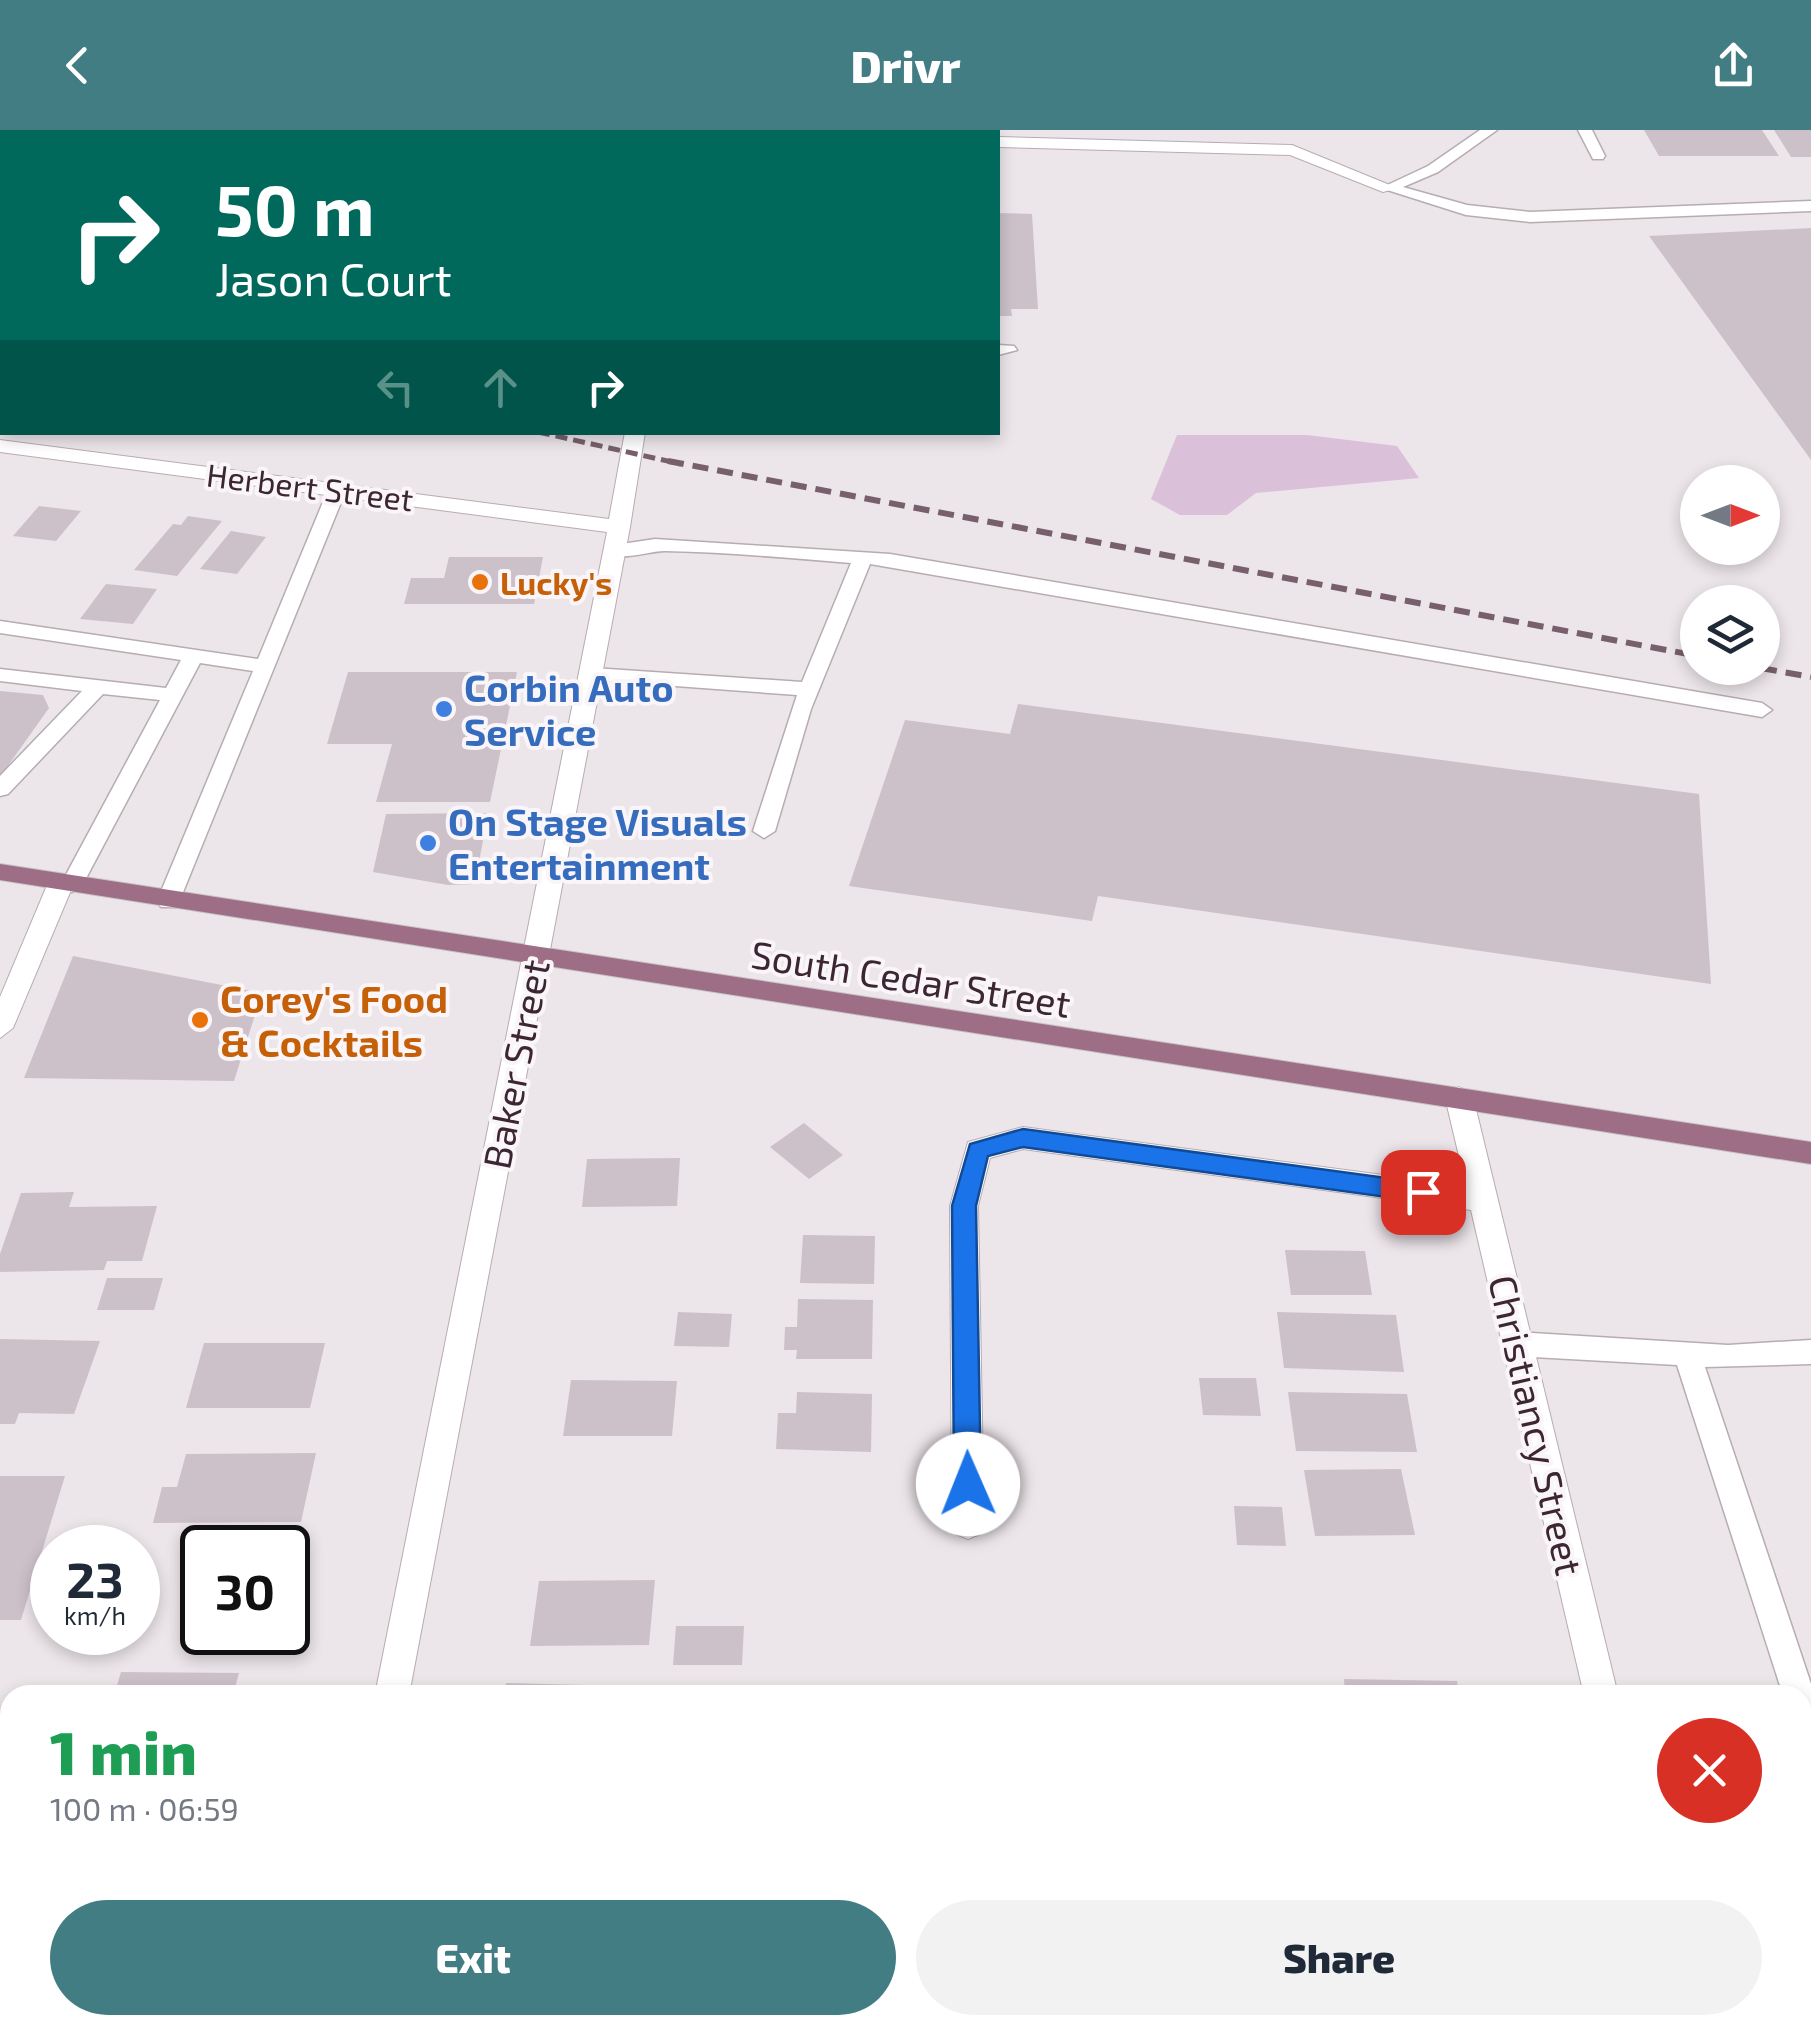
<!DOCTYPE html>
<html lang="en">
<head>
<meta charset="utf-8">
<style>
  :root { --surface:#fff; --page:#f2f2f3; --text:#1f2937; --muted:#747a83; --accent:#427d84 }
  body { margin:0; font-family:"Exo 2",sans-serif; background:var(--page); color:var(--text); height:100vh; display:flex; flex-direction:column; font-size:38px; white-space:nowrap }
  * { box-sizing:border-box; margin:0 }
  p { font-size:32px; color:var(--muted) }
  .icon { flex:none; width:55px; height:55px; fill:none; stroke:currentColor; stroke-width:2; stroke-linecap:round; stroke-linejoin:round }
  .map { position:relative; flex:1; overflow:hidden }
  .drawer { position:absolute; left:0px; top:1555px; width:1812px; height:350px; display:flex; flex-direction:column; background:var(--surface); border-radius:30px 30px 0 0; box-shadow:0 5px 15px #0003 }
  .drawer>* { flex:none }
  .guide { position:absolute; left:0px; top:0px; width:1000px; height:305px; box-shadow:0 5px 15px #0003; background:#00695c; color:#fff; overflow:hidden }
  .needle { width:65px; rotate:90deg }
  .tools { position:absolute; left:1680px; top:335px; display:grid; gap:20px }
  .tools a { display:grid; place-items:center; width:100px; height:100px; border-radius:50%; background:var(--surface); box-shadow:0 5px 15px #0003; font-size:50px }
  .speed { position:absolute; left:30px; top:1395px; display:flex; gap:20px; font-size:50px; font-weight:700; text-align:center }
  .speed>* { display:grid; place-content:center; width:130px; height:130px; border-radius:50%; background:var(--surface); box-shadow:0 5px 15px #0003; line-height:1 }
  .speed small { font-size:25px; font-weight:400 }
  .speed .limit { border:5px solid #111; border-radius:15px; background:#fff; color:#111 }
  .pin { position:absolute; display:grid; place-items:center; width:85px; height:85px; color:#fff; margin:-42px; border-radius:20px; box-shadow:0 5px 15px #0006 }
  .me { position:absolute; width:110px; margin:-55px; rotate:359deg; stroke-linejoin:round; filter:drop-shadow(0 0 8px #0008) }
  .turn { display:flex; align-items:center; gap:35px; height:210px; padding:0 50px; font-size:45px }
  .turn .icon { width:130px; height:130px; stroke-width:2.5 }
  .turn b { display:block; font-size:70px; line-height:85px }
  .lanes { display:flex; align-items:center; height:95px; padding:0 50px; background:#0003; justify-content:center; gap:50px; direction:ltr }
  .lanes .off { opacity:.35 }
  .round { display:grid; place-items:center; flex:none; width:105px; height:105px; border-radius:52px; background:var(--page) }
  .summary { display:flex; align-items:center; justify-content:space-between; height:170px; padding:0 50px }
  h1 { font-size:60px; font-weight:800; line-height:75px; color:#1e9e55 }
  .cta { display:flex; gap:20px; margin-top:auto; padding:20px 50px }
  .cta a { flex:1; height:115px; border-radius:60px; background:var(--accent); color:#fff; font-size:40px; font-weight:800; line-height:115px; text-align:center }
  .cta a+a { background:var(--page); color:var(--text) }
  header { display:flex; justify-content:space-between; align-items:center; height:130px; padding:0 50px; background:var(--accent); color:#fff; font-size:45px; font-weight:800 }
  .map>svg:first-child { display:block }
  .green { fill:#dbc0da }
  .building { fill:#cdc1c9 }
  .lines { fill:none; stroke-linecap:round; stroke-linejoin:round }
  .service-casing { stroke:#b7acb2; stroke-width:3 }
  .minor-casing { stroke:#b7acb2; stroke-width:2 }
  .primary-casing { stroke:#c8c2c5; stroke-width:2 }
  .service { fill:#fff; fill-rule:evenodd }
  .minor { fill:#fff; fill-rule:evenodd }
  .primary { fill:#9d6e86; fill-rule:evenodd }
  .rail-far1 { stroke:#77606c; stroke-width:5; stroke-dasharray:12 6; stroke-linecap:butt }
  .rail { stroke:#77606c; stroke-width:6; stroke-dasharray:16 9; stroke-linecap:butt }
  .route { fill:#1a73e8; stroke:#114b97; stroke-width:2.5 }
  .food-dot { fill:#e8710a; stroke:#f9f5f8; stroke-width:4 }
  .shop-dot { fill:#3f7fe0; stroke:#f9f5f8; stroke-width:4 }
  .labels { text-anchor:middle; dominant-baseline:central; stroke-width:8; stroke-linejoin:round; paint-order:stroke }
  .far-street-label { font-size:32px; fill:#3c2631; stroke:#f9f5f8 }
  .far-food-label { font-size:32px; font-weight:bold; fill:#c56008; stroke:#f9f5f8; text-anchor:start }
  .shop-label { font-size:38px; font-weight:bold; fill:#366cbe; stroke:#f9f5f8; text-anchor:start }
  .street-label { font-size:38px; fill:#3c2631; stroke:#f9f5f8 }
  .food-label { font-size:38px; font-weight:bold; fill:#c56008; stroke:#f9f5f8; text-anchor:start }
</style>
</head>
<body>
<header><svg class="icon" aria-label="back" viewBox="0 0 24 24"><path d="M15 5l-7 7 7 7"/></svg>Drivr<svg class="icon" aria-label="share" viewBox="0 0 24 24"><path d="M12 15V3M7 8l5-5 5 5M5 13v7h14v-7"/></svg></header>
<div class="map">
<svg width="1811" height="1905" viewBox="0 0 1811 1905">
  <rect width="100%" height="100%" fill="#ece5ea"/>
  <path class="green" d="M 1177,305 L 1307,305 L 1397,316 L 1419,348 L 1256,363 L 1227,385 L 1180,385 L 1151,369 Z"/>
  <path class="building" d="M 1644,0 L 1762,0 L 1779,26 L 1659,26 Z
    M 1774,0 L 1811,0 L 1811,27 L 1791,27 Z
    M 998,83 L 1032,84 L 1038,179 L 1011,179 L 1012,186 L 998,186 Z
    M 1811,98 L 1811,330 L 1649,106 Z
    M 39,376 L 81,381 L 56,411 L 13,406 Z
    M 188,386 L 222,391 L 177,446 L 134,440 L 173,394 L 181,395 Z
    M 231,401 L 266,407 L 237,444 L 200,439 Z
    M 449,427 L 543,427 L 534,474 L 404,474 L 411,448 L 444,448 Z
    M 106,454 L 157,459 L 133,494 L 80,489 Z
    M 348,542 L 517,542 L 490,672 L 376,672 L 392,614 L 327,614 Z
    M 0,561 L 43,565 L 49,578 L 0,647 Z
    M 1018,574 L 1699,664 L 1711,854 L 1098,766 L 1092,791 L 849,756 L 905,590 L 1010,604 Z
    M 488,683 L 475,754 L 448,755 L 373,742 L 386,684 Z
    M 73,826 L 262,863 L 234,951 L 24,948 Z
    M 804,993 L 843,1025 L 809,1049 L 770,1017 Z
    M 680,1028 L 677,1076 L 582,1077 L 587,1029 Z
    M 74,1062 L 69,1077 L 157,1076 L 142,1131 L 107,1131 L 104,1140 L 0,1142 L 0,1124 L 21,1063 Z
    M 803,1105 L 875,1106 L 874,1154 L 800,1153 Z
    M 1285,1120 L 1365,1121 L 1372,1165 L 1291,1165 Z
    M 107,1148 L 163,1148 L 154,1180 L 97,1180 Z
    M 798,1169 L 873,1170 L 872,1229 L 796,1229 L 797,1220 L 784,1220 L 785,1197 L 797,1197 Z
    M 678,1182 L 732,1184 L 729,1217 L 674,1216 Z
    M 1277,1182 L 1396,1185 L 1404,1242 L 1284,1238 Z
    M 0,1209 L 100,1211 L 74,1284 L 19,1283 L 15,1294 L 0,1294 Z
    M 204,1213 L 325,1213 L 310,1278 L 186,1278 Z
    M 1199,1248 L 1256,1248 L 1261,1286 L 1203,1285 Z
    M 571,1250 L 677,1251 L 672,1306 L 563,1306 Z
    M 797,1262 L 872,1264 L 871,1322 L 776,1319 L 778,1283 L 796,1283 Z
    M 1288,1262 L 1407,1264 L 1417,1322 L 1296,1321 Z
    M 316,1323 L 301,1392 L 153,1393 L 162,1357 L 177,1357 L 186,1324 Z
    M 1401,1339 L 1415,1405 L 1315,1406 L 1304,1340 Z
    M 0,1346 L 65,1346 L 21,1490 L 0,1490 Z
    M 1234,1376 L 1282,1377 L 1286,1416 L 1237,1415 Z
    M 655,1450 L 649,1515 L 530,1516 L 539,1451 Z
    M 676,1496 L 744,1496 L 742,1535 L 673,1535 Z
    M 121,1542 L 239,1543 L 233,1565 L 114,1565 Z
    M 1344,1549 L 1457,1551 L 1459,1565 L 1345,1565 Z
    M 506,1553 L 658,1557 L 657,1565 L 504,1565 Z
    M 9,1709 L 10,1745 L 0,1745 L 0,1738 Z
    M 3,1825 L 10,1825 L 10,1886 L 0,1886 Z
    M 20,1895 L 148,1895 L 145,1905 L 17,1905 Z
    M 1350,1895 L 1524,1895 L 1525,1905 L 1351,1905 Z"/>
  <g class="lines">
    <defs>
      <path id="service" d="M 947,0 L 961,0 L 961,2 L 947,2 Z
        M 1480,0 L 1497,0 L 1438,42 L 1403,57 L 1467,75 L 1530,82 L 1811,71 L 1811,81 L 1530,92 L 1466,85 L 1381,58 L 1428,36 Z
        M 1578,0 L 1592,0 L 1605,26 L 1603,29 L 1593,29 Z
        M 998,215 L 1014,216 L 1017,220 L 998,225 Z
        M 337,354 L 346,360 L 177,777 L 161,777 L 157,771 L 253,541 L 200,533 L 83,754 L 72,762 L 64,759 L 61,754 L 160,570 L 103,564 L 8,664 L 0,666 L 0,646 L 82,561 L 0,551 L 0,539 L 166,558 L 181,530 L 0,503 L 0,491 L 258,529 L 328,360 Z
        M 655,409 L 890,424 L 1762,573 L 1772,580 L 1762,587 L 870,434 L 811,579 L 775,701 L 764,708 L 753,701 L 797,565 L 593,550 L 583,544 L 593,538 L 802,552 L 851,433 C 789,428 727,422 665,421 C 647,421 619,433 605,421 L 615,415 Z
        M 1517,1202 L 1728,1215 L 1811,1210 L 1811,1234 L 1705,1237 L 1811,1554 L 1811,1618 L 1802,1615 L 1802,1565 L 1783,1565 L 1677,1235 L 1517,1226 L 1507,1222 L 1503,1214 L 1507,1206 Z"/>
      <path id="minor" d="M 680,0 L 696,0 L 696,2 L 680,2 Z
        M 998,7 L 1292,15 L 1397,58 L 1383,62 L 1290,25 L 998,17 Z
        M 625,302 L 645,302 L 630,397 L 409,1565 L 375,1565 L 607,402 L 0,322 L 0,310 L 609,389 Z
        M 61,744 L 74,753 L 13,898 L 0,908 L 0,867 L 48,753 Z
        M 1459,957 L 1473,967 L 1618,1565 L 1584,1565 L 1471,1080 L 1023,1019 L 990,1028 L 978,1076 L 984,1394 L 980,1404 L 968,1409 L 956,1404 L 952,1394 L 950,1076 L 968,1012 L 1023,997 L 1466,1056 L 1445,967 Z
        M 309,1895 L 347,1895 L 345,1905 L 307,1905 Z
        M 1658,1895 L 1696,1895 L 1698,1905 L 1660,1905 Z"/>
      <path id="primary" d="M 0,734 L 1811,1012 L 1811,1034 L 0,750 Z"/>
    </defs>
    <use href="#service" class="service-casing"/>
    <use href="#minor" class="minor-casing"/>
    <use href="#primary" class="primary-casing"/>
    <use href="#service" class="service"/>
    <use href="#minor" class="minor"/>
    <use href="#primary" class="primary"/>
    <path class="rail-far1" d="M 538,302 L 681,334"/>
    <path class="rail" d="M 668,331 L 1698,526
      M 1761,538 L 1811,547"/>
  </g>
  <path class="route" d="M 1023,999 L 1423,1053 L 1435,1062 L 1423,1072 L 1023,1017 L 988,1026 L 976,1076 L 981,1354 L 977,1363 L 958,1363 L 954,1354 L 952,1076 L 970,1014 Z"/>
  <g class="food-dot">
    <circle cx="480" cy="452" r="10"/>
    <circle cx="200" cy="890" r="10"/>
  </g>
  <g class="shop-dot">
    <circle cx="444" cy="579" r="10"/>
    <circle cx="428" cy="713" r="10"/>
  </g>
  <g class="labels">
    <g class="far-street-label">
      <text transform="translate(310 356) rotate(7)">Herbert Street</text>
    </g>
    <g class="far-food-label">
      <text x="500" y="452">Lucky's</text>
    </g>
    <g class="shop-label">
      <text x="464" y="557">Corbin Auto<tspan x="464" dy="44">Service</tspan></text>
      <text x="448" y="691">On Stage Visuals<tspan x="448" dy="44">Entertainment</tspan></text>
    </g>
    <g class="street-label">
      <text transform="translate(911 848) rotate(9)">South Cedar Street</text>
      <text transform="translate(515 934) rotate(-79)">Baker Street</text>
      <text transform="translate(1537 1295) rotate(77)">Christiancy Street</text>
    </g>
    <g class="food-label">
      <text x="220" y="868">Corey's Food<tspan x="220" dy="44">&amp; Cocktails</tspan></text>
    </g>
  </g>
</svg>
<div class="tools">
<a><svg class="needle" viewBox="-14 -14 28 28"><path d="M0-13l5 13h-10z" fill="#e53935"/><path d="M0 13l5-13h-10z" fill="#747a83"/></svg></a>
<a><svg class="icon" aria-label="layers" viewBox="0 0 24 24"><path d="M12 4l9 5-9 5-9-5zM3 14l9 5 9-5"/></svg></a>
</div>
<div class="speed"><div>23<small>km/h</small></div><div class="limit">30</div></div>
<div class="pin" style="left:1423px;top:1062px;background:#d93025"><svg class="icon" aria-label="arrive" viewBox="0 0 24 24"><path d="M6 21V4h12l-3 4 3 4H6"/></svg></div>
<svg class="me" style="left:968px;top:1354px" viewBox="-20 -20 40 40"><circle r="19" fill="#fff"/><path d="M0-13L10 11 0 6-10 11z" fill="#1a73e8"/></svg>
<div class="guide">
<div class="turn"><svg class="icon" aria-label="right" viewBox="0 0 24 24"><path d="M7 20v-9h11M14 6l5 5-5 5"/></svg><div><b>50 m</b>Jason Court</div></div>
<div class="lanes"><svg class="icon off" aria-label="left" viewBox="0 0 24 24"><path d="M17 20v-9H6M10 6l-5 5 5 5"/></svg><svg class="icon off" aria-label="ahead" viewBox="0 0 24 24"><path d="M12 20V5M6 11l6-6 6 6"/></svg><svg class="icon" aria-label="right" viewBox="0 0 24 24"><path d="M7 20v-9h11M14 6l5 5-5 5"/></svg></div>
</div>
<section class="drawer">
<div class="summary"><div><h1>1 min</h1><p>100 m · 06:59</p></div><a class="round" style="background:#d93025;color:#fff"><svg class="icon" aria-label="close" viewBox="0 0 24 24"><path d="M6 6l12 12M18 6L6 18"/></svg></a></div>
<div class="cta"><a>Exit</a><a>Share</a></div>
</section>
</div>
</body>
</html>
